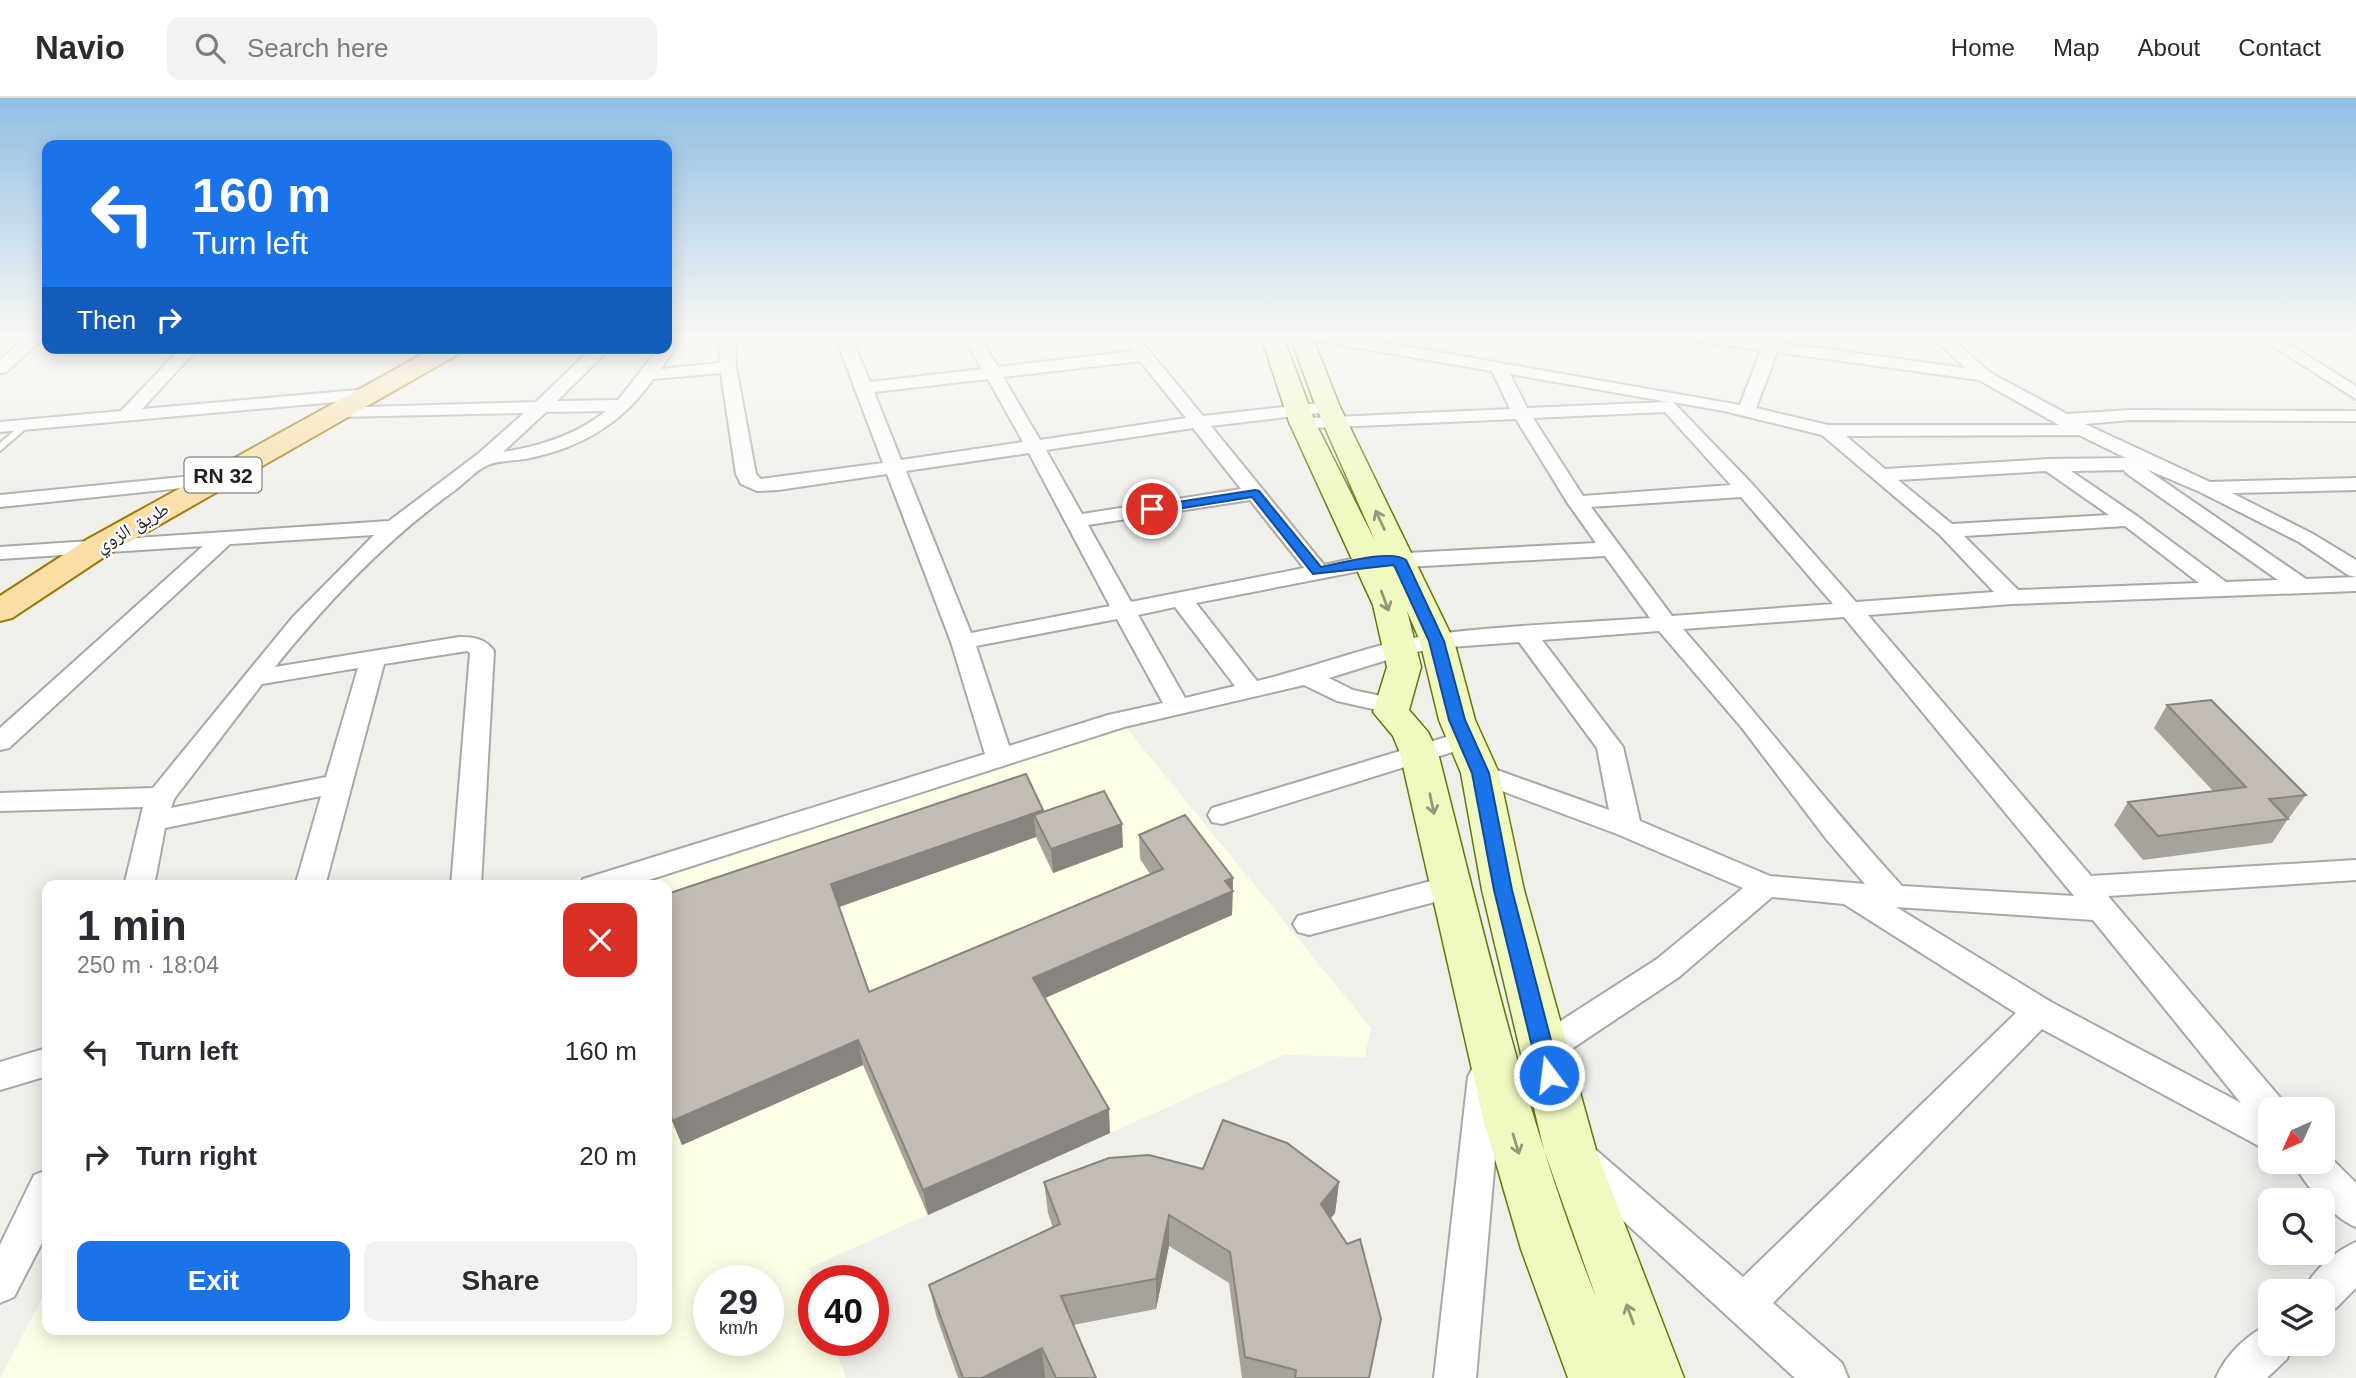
<!DOCTYPE html>
<html lang="en">
<head>
<meta charset="utf-8">
<style>
  :root { --surface:#fff; --page:#f2f2f3; --text:#2b2b33; --muted:#7c7c81; --line:#e1e1e2; --accent:#1a73e8 }
  body { margin:0; font-family:Helvetica,"Noto Naskh Arabic",sans-serif; background:var(--page); color:var(--text); height:100vh; display:flex; flex-direction:column; font-size:26px; white-space:nowrap }
  * { box-sizing:border-box; margin:0 }
  p { font-size:23px; color:var(--muted) }
  .icon { flex:none; width:38px; height:38px; fill:none; stroke:currentColor; stroke-width:2; stroke-linecap:round; stroke-linejoin:round }
  .map { position:relative; flex:1; overflow:hidden }
  .side { position:absolute; left:42px; top:782px; width:630px; height:455px; display:flex; flex-direction:column; background:var(--surface); border-radius:14px; box-shadow:0 4px 18px #0003 }
  .side>* { flex:none }
  .banner { position:absolute; left:42px; top:42px; width:630px; height:214px; border-radius:14px; box-shadow:0 4px 18px #0003; background:#1a73e8; color:#fff; overflow:hidden }
  .needle { width:46px; rotate:225deg }
  .tools { position:absolute; left:2258px; top:999px; display:grid; gap:14px }
  .tools a { display:grid; place-items:center; width:77px; height:77px; border-radius:14px; background:var(--surface); box-shadow:0 4px 18px #0003; font-size:35px }
  .speed { position:absolute; left:693px; top:1167px; display:flex; gap:14px; font-size:35px; font-weight:700; text-align:center }
  .speed>* { display:grid; place-content:center; width:91px; height:91px; border-radius:50%; background:var(--surface); box-shadow:0 4px 18px #0003; line-height:1 }
  .speed small { font-size:18px; font-weight:400 }
  .speed .limit { border:10px solid #d22; background:#fff; color:#111 }
  .pin { position:absolute; display:grid; place-items:center; width:60px; height:60px; color:#fff; margin:-30px; border:4px solid #fff; border-radius:50%; box-shadow:0 2px 7px #0007 }
  .me { position:absolute; width:77px; margin:-38px; rotate:345deg; stroke-linejoin:round; filter:drop-shadow(0 0 5px #0008) }
  .turn { display:flex; align-items:center; gap:24px; height:147px; padding:0 35px; font-size:32px }
  .turn .icon { width:91px; height:91px; stroke-width:2.5 }
  .turn b { display:block; font-size:49px; line-height:60px }
  .then { display:flex; align-items:center; height:66px; padding:0 35px; background:#0003; gap:14px; font-size:26px }
  .round { display:grid; place-items:center; flex:none; width:74px; height:74px; border-radius:14px; background:var(--page) }
  .headline { display:flex; align-items:center; justify-content:space-between; height:119px; padding:0 35px }
  h1 { font-size:42px; font-weight:700; line-height:52px }
  .button { display:flex; gap:14px; margin-top:auto; padding:14px 35px }
  .button a { flex:1; height:80px; border-radius:14px; background:var(--accent); color:#fff; font-size:28px; font-weight:700; line-height:80px; text-align:center }
  .button a+a { background:var(--page); color:var(--text) }
  ul { padding:0; list-style:none }
  li { display:flex; align-items:center; gap:21px; height:105px; padding:0 35px }
  li div { flex:1 }
  li b { display:block; font-size:26px }
  li em { font-style:normal }
  header { display:flex; align-items:center; gap:42px; box-sizing:border-box; height:98px; padding:0 35px; background:var(--surface); border-bottom:2px solid var(--line) }
  header strong { font-size:33px }
  nav { display:flex; gap:38px; margin-inline-start:auto; font-size:24px }
  .search { width:490px; height:63px; background:var(--page); display:flex; align-items:center; gap:18px; box-sizing:border-box; padding:0 24px; border-radius:14px; color:var(--muted); font-size:26px }
  .map>svg:first-child { display:block }
  .education { fill:#fcfee5; fill-rule:evenodd }
  .lines { fill:none; stroke-linecap:round; stroke-linejoin:round }
  .lane-casing { stroke:#a8a8a8; stroke-width:4 }
  .street-casing { stroke:#a8a8a8; stroke-width:4 }
  .secondary-casing { stroke:#627907; stroke-width:3 }
  .primary-casing { stroke:#9c7803; stroke-width:4 }
  .lane { fill:#fff; fill-rule:evenodd }
  .street { fill:#fff; fill-rule:evenodd }
  .secondary { fill:#f0f9bf; fill-rule:evenodd }
  .primary { fill:#fadea5; fill-rule:evenodd }
  .wall { fill:#a7a29c }
  .shaded-wall { fill:#88847f }
  .building { fill:#c2bcb5; stroke:#88847f; stroke-width:2 }
  .oneway { stroke:#939878 }
  .route { fill:#1a73e8; stroke:#114b97; stroke-width:2 }
  .labels { text-anchor:middle; dominant-baseline:central; stroke-width:5; stroke-linejoin:round; paint-order:stroke }
  .far-street-label { font-size:19px; fill:#212121; stroke:#fff }
  .shield { fill:#fff; stroke:#646464; stroke-width:2 }
  .shield-label { font-size:21px; font-weight:bold; fill:#212121 }
</style>
</head>
<body>
<header>
<strong>Navio</strong>
<div class="search"><svg class="icon" aria-label="search" viewBox="0 0 24 24"><circle cx="10" cy="10" r="6"/><path d="M15 15l6 6"/></svg>Search here</div>
<nav><a>Home</a><a>Map</a><a>About</a><a>Contact</a></nav>
</header>
<div class="map">
<svg width="2356" height="1280" viewBox="0 0 2356 1280">
  <rect width="100%" height="100%" fill="#f1efe9"/>
  <path class="education" d="M 1124,627 L 1371,930 L 1365,959 L 1284,957 L 809,1170 L 814,1185 L 814,1242 L 833,1243 L 846,1280 L 0,1280 L 47,1191 L 47,1232 L 667,1232 L 667,788 L 638,787 ZM 709,1183 L 768,1183 L 768,1242 L 709,1242 Z"/>
  <g class="lines">
    <defs>
      <path id="lane" d="M 23,325 L 30,327 L 0,353 L 0,345 Z"/>
      <path id="street" d="M 28,238 L 46,238 L 6,274 L 0,275 L 0,262 Z
        M 719,238 L 735,238 L 736,269 L 756,376 L 761,381 L 883,365 L 835,238 L 851,238 L 870,284 L 982,271 L 963,238 L 979,238 L 998,269 L 1133,253 L 1121,238 L 1137,238 L 1203,318 L 1328,304 L 1334,305 L 1337,309 L 1334,313 L 1328,314 L 1211,328 L 1324,467 L 1370,457 L 1596,445 L 1567,404 L 1516,321 L 1313,330 L 1304,325 L 1313,320 L 1510,311 L 1492,273 L 1318,243 L 1310,238 L 1346,238 L 1740,307 L 1761,252 L 1695,243 L 1687,238 L 1730,238 L 1965,270 L 1932,238 L 1949,238 L 1989,274 L 2067,316 L 2130,312 L 2356,313 L 2356,323 L 2130,322 L 2085,326 L 2210,384 L 2356,380 L 2356,392 L 2232,395 L 2313,436 L 2356,462 L 2356,479 L 2348,477 L 2299,444 L 2200,394 L 2146,371 L 2306,481 L 2356,479 L 2356,493 L 2012,506 L 1868,517 L 2091,778 L 2356,762 L 2356,782 L 2108,798 L 2283,1003 L 2287,1012 L 2270,1012 L 2270,1054 L 2042,931 L 1773,1205 L 1842,1265 L 1848,1280 L 1795,1280 L 1570,1074 L 1564,1063 L 1570,1052 L 1583,1047 L 1596,1052 L 1743,1179 L 2016,915 L 1844,806 L 1772,799 L 1679,879 L 1555,962 L 1543,966 L 1531,962 L 1526,952 L 1531,942 L 1657,861 L 1743,790 L 1617,736 L 1470,681 L 1466,675 L 1470,669 L 1480,666 L 1609,712 L 1597,650 L 1519,544 L 1437,550 L 1406,556 L 1329,580 L 1353,592 L 1400,602 L 1404,607 L 1400,612 L 1391,615 L 1337,603 L 1304,587 L 1124,629 L 630,788 L 579,788 L 583,781 L 985,656 L 951,544 L 887,376 L 778,392 L 757,393 L 741,386 L 736,376 L 721,275 L 653,281 C 623,325 582,349 530,360 C 518,363 499,362 488,367 C 476,372 465,385 454,393 C 386,442 328,503 275,569 L 459,539 C 473,539 485,540 494,553 L 481,788 L 451,788 L 470,555 L 467,553 L 384,566 L 325,788 L 295,788 L 321,698 L 165,730 L 154,788 L 124,788 L 143,709 L 0,713 L 0,695 L 153,690 L 292,520 L 374,437 L 230,446 L 9,650 L 0,652 L 0,630 L 203,448 L 0,461 L 0,449 L 389,423 L 479,355 L 524,315 L 338,319 L 332,318 L 329,314 L 332,310 L 536,304 L 592,250 L 610,250 L 557,303 L 618,302 L 659,250 L 667,250 L 667,245 L 675,250 L 661,271 L 720,265 ZM 1777,254 L 1979,282 L 2059,327 L 1828,327 L 1756,310 ZM 1140,263 L 1186,320 L 1040,342 L 1003,279 ZM 1510,276 L 1669,304 L 1527,310 ZM 988,281 L 1023,344 L 901,362 L 874,294 ZM 1673,304 L 1724,313 L 1822,337 L 1940,437 L 1994,494 L 1856,504 L 1754,388 ZM 606,313 C 576,337 541,348 503,354 L 546,314 ZM 1665,314 L 1731,387 L 1583,398 L 1533,320 ZM 1193,330 L 1241,391 L 1082,416 L 1046,352 ZM 2079,337 L 2126,360 L 2050,361 L 1885,371 L 1846,338 ZM 1029,355 L 1110,508 L 971,535 L 906,373 ZM 2124,372 L 2126,375 L 2278,482 L 2226,484 L 2137,418 L 2071,373 ZM 2046,373 L 2109,417 L 1952,426 L 1898,382 ZM 1741,399 L 1833,506 L 1672,518 L 1591,409 ZM 1250,402 L 1304,470 L 1131,504 L 1088,427 ZM 2125,428 L 2199,485 L 2018,492 L 1964,438 ZM 1605,458 L 1650,520 C 1579,525 1508,527 1437,536 C 1376,544 1317,569 1257,583 L 1196,505 L 1370,471 ZM 1175,509 L 1235,588 L 1185,600 L 1138,517 ZM 1844,519 L 2074,798 L 1902,788 C 1826,705 1758,616 1683,531 ZM 1117,521 L 1163,605 L 1108,617 L 1009,648 L 976,548 ZM 1659,533 L 1742,630 L 1827,742 L 1865,786 L 1770,778 L 1640,723 L 1623,649 L 1542,542 ZM 358,570 L 326,679 L 171,710 L 174,701 L 262,586 ZM 1896,809 L 2093,822 L 2241,1005 L 2051,904 Z
        M 2257,238 L 2276,238 L 2356,288 L 2356,301 Z
        M 181,250 L 198,250 L 142,311 L 369,291 L 378,296 L 369,301 L 0,334 L 0,324 L 121,313 Z
        M 213,376 L 220,378 L 223,382 L 220,386 L 0,409 L 0,397 Z
        M 1466,633 L 1475,635 L 1479,641 L 1475,647 L 1222,726 L 1212,724 L 1208,717 L 1212,710 Z
        M 1450,778 L 1461,781 L 1465,789 L 1461,797 L 1309,837 L 1298,834 L 1293,826 L 1298,818 Z
        M 47,950 L 47,978 L 0,992 L 0,964 Z
        M 1485,965 L 1497,969 L 1502,979 L 1476,1280 L 1434,1280 L 1468,979 L 1473,969 Z
        M 2322,1051 L 2356,1085 L 2356,1129 C 2334,1121 2304,1086 2293,1064 L 2322,1064 Z
        M 47,1072 L 47,1135 L 14,1199 L 0,1205 L 0,1147 L 34,1077 Z
        M 2356,1144 L 2356,1190 L 2336,1210 L 2322,1215 L 2322,1194 L 2303,1194 C 2312,1173 2335,1153 2356,1144 Z
        M 2270,1226 L 2270,1246 L 2293,1246 L 2287,1261 L 2267,1280 L 2216,1280 C 2225,1258 2247,1236 2270,1226 Z"/>
      <path id="secondary" d="M 1261,238 L 1283,238 L 1315,324 L 1375,443 L 1316,309 L 1290,238 L 1312,238 L 1340,309 L 1454,543 L 1475,622 L 1499,675 L 1524,792 L 1596,1052 L 1684,1280 L 1568,1280 L 1521,1151 L 1483,1020 L 1400,655 L 1393,638 L 1373,614 L 1387,569 L 1373,507 L 1289,324 ZM 1407,513 L 1420,543 L 1439,622 L 1461,675 L 1482,792 L 1544,1052 L 1596,1199 C 1526,1024 1485,838 1438,655 L 1428,634 L 1409,612 L 1421,569 Z"/>
      <path id="primary" d="M 434,250 L 464,250 L 460,255 L 110,455 L 12,520 L 0,523 L 0,498 L 88,441 Z"/>
    </defs>
    <use href="#lane" class="lane-casing"/>
    <use href="#street" class="street-casing"/>
    <use href="#secondary" class="secondary-casing"/>
    <use href="#primary" class="primary-casing"/>
    <use href="#lane" class="lane"/>
    <use href="#street" class="street"/>
    <use href="#secondary" class="secondary"/>
    <use href="#primary" class="primary"/>
  </g>
  <path class="wall" d="M 2167,607 L 2306,697 L 2289,720 L 2287,720 L 2288,721 L 2272,745 L 2143,762 L 2114,727 L 2128,704 L 2213,693 L 2154,630 Z
    M 1043,714 L 1123,749 L 1053,775 L 1036,739 L 839,809 L 869,894 L 1150,776 L 1140,761 L 1139,737 L 1233,780 L 1232,817 L 1045,900 L 1110,1035 L 928,1117 L 863,967 L 682,1047 L 667,796 Z
    M 1203,1071 L 1339,1084 L 1335,1115 L 1330,1121 L 1369,1280 L 1242,1280 L 1229,1185 L 1169,1148 L 1156,1211 L 1073,1227 L 1096,1280 L 958,1280 L 936,1217 L 929,1187 L 1053,1130 L 1048,1115 L 1044,1084 Z"/>
  <path class="shaded-wall" d="M 1859,238 L 1884,238 L 1859,240 Z
    M 1043,712 L 1045,736 L 1034,717 L 1036,739 L 836,810 L 831,786 Z
    M 1122,726 L 1123,749 L 1053,775 L 1051,751 Z
    M 1233,780 L 1232,817 L 1036,904 L 1033,880 Z
    M 858,942 L 863,967 L 682,1047 L 672,1023 Z
    M 1109,1011 L 1110,1035 L 928,1117 L 923,1092 Z
    M 1339,1084 L 1335,1115 L 1317,1137 L 1321,1106 Z
    M 1169,1117 L 1169,1148 L 1156,1211 L 1156,1181 Z
    M 1042,1250 L 1045,1280 L 982,1280 Z"/>
  <path class="building" d="M 2211,602 L 2306,697 L 2269,701 L 2288,721 L 2158,738 L 2128,704 L 2246,689 L 2167,607 Z
    M 1026,676 L 1043,712 L 831,786 L 869,894 L 1163,771 L 1139,737 L 1185,717 L 1233,780 L 1225,783 L 1233,793 L 1033,880 L 1109,1011 L 923,1092 L 858,942 L 672,1023 L 667,993 L 667,796 Z
    M 1104,693 L 1122,726 L 1051,751 L 1034,717 Z
    M 1223,1022 L 1287,1045 L 1339,1084 L 1321,1106 L 1347,1146 L 1360,1141 L 1381,1221 L 1369,1280 L 1295,1280 L 1296,1272 L 1245,1259 L 1230,1154 L 1169,1117 L 1156,1181 L 1061,1198 L 1096,1280 L 1056,1280 L 1042,1250 L 982,1280 L 963,1280 L 929,1187 L 1060,1126 L 1044,1084 L 1109,1060 L 1149,1057 L 1203,1071 Z"/>
  <defs><path id="oneway-shaft" d="M-6 0H5M1.5-3L5.5 0L1.5 3" fill="none" stroke-width="1.6" stroke-linecap="round" stroke-linejoin="round" transform="scale(1.75)"/></defs>
  <g class="oneway">
    <use href="#oneway-shaft" transform="translate(1380 422) rotate(-115)"/>
    <use href="#oneway-shaft" transform="translate(1385 503) rotate(70)"/>
    <use href="#oneway-shaft" transform="translate(1432 706) rotate(78)"/>
    <use href="#oneway-shaft" transform="translate(1516 1046) rotate(73)"/>
    <use href="#oneway-shaft" transform="translate(1630 1216) rotate(-110)"/>
  </g>
  <linearGradient id="sky" x2="0" y2="1"><stop stop-color="#8fbee4"/><stop offset="0.57" stop-color="#f9f8f5"/><stop offset="1" stop-color="#f9f8f5" stop-opacity="0"/></linearGradient>
  <rect width="2356" height="417" fill="url(#sky)"/>
  <path class="route" d="M 1255,392 L 1259,393 L 1321,469 C 1340,465 1391,451 1406,462 L 1444,543 L 1465,622 L 1489,675 L 1512,792 L 1560,977 L 1557,983 L 1549,986 L 1542,983 L 1539,977 L 1494,792 L 1472,675 L 1449,622 L 1429,543 L 1394,467 L 1313,476 L 1252,399 L 1152,415 L 1146,411 L 1152,408 Z"/>
  <g class="labels">
    <g class="far-street-label">
      <text transform="translate(132 429) rotate(-30)">طريق الزوي</text>
    </g>
    <rect class="shield" x="184.5" y="359.5" width="77" height="35" rx="5"/>
    <g class="shield-label">
      <text x="223" y="377">RN 32</text>
    </g>
  </g>
</svg>
<div class="tools">
<a><svg class="needle" viewBox="-14 -14 28 28"><path d="M0-13l5 13h-10z" fill="#e53935"/><path d="M0 13l5-13h-10z" fill="#7c7c81"/></svg></a>
<a><svg class="icon" aria-label="search" viewBox="0 0 24 24"><circle cx="10" cy="10" r="6"/><path d="M15 15l6 6"/></svg></a>
<a><svg class="icon" aria-label="layers" viewBox="0 0 24 24"><path d="M12 4l9 5-9 5-9-5zM3 14l9 5 9-5"/></svg></a>
</div>
<div class="speed"><div>29<small>km/h</small></div><div class="limit">40</div></div>
<div class="pin" style="left:1152px;top:411px;background:#d93025"><svg class="icon" aria-label="arrive" viewBox="0 0 24 24"><path d="M6 21V4h12l-3 4 3 4H6"/></svg></div>
<svg class="me" style="left:1549px;top:977px" viewBox="-20 -20 40 40"><circle r="17" fill="#1a73e8" stroke="#fff" stroke-width="3"/><path d="M0-11L8 9 0 5-8 9z" fill="#fff"/></svg>
<div class="banner">
<div class="turn"><svg class="icon" aria-label="left" viewBox="0 0 24 24"><path d="M17 20v-9H6M10 6l-5 5 5 5"/></svg><div><b>160 m</b>Turn left</div></div>
<div class="then">Then<svg class="icon" aria-label="right" viewBox="0 0 24 24"><path d="M7 20v-9h11M14 6l5 5-5 5"/></svg></div>
</div>
<section class="side">
<div class="headline"><div><h1>1 min</h1><p>250 m · 18:04</p></div><a class="round" style="background:#d93025;color:#fff"><svg class="icon" aria-label="close" viewBox="0 0 24 24"><path d="M6 6l12 12M18 6L6 18"/></svg></a></div>
<ul>
<li><svg class="icon" aria-label="left" viewBox="0 0 24 24"><path d="M17 20v-9H6M10 6l-5 5 5 5"/></svg><div><b>Turn left</b></div><em>160 m</em></li>
<li><svg class="icon" aria-label="right" viewBox="0 0 24 24"><path d="M7 20v-9h11M14 6l5 5-5 5"/></svg><div><b>Turn right</b></div><em>20 m</em></li>
</ul>
<div class="button"><a>Exit</a><a>Share</a></div>
</section>
</div>
</body>
</html>
